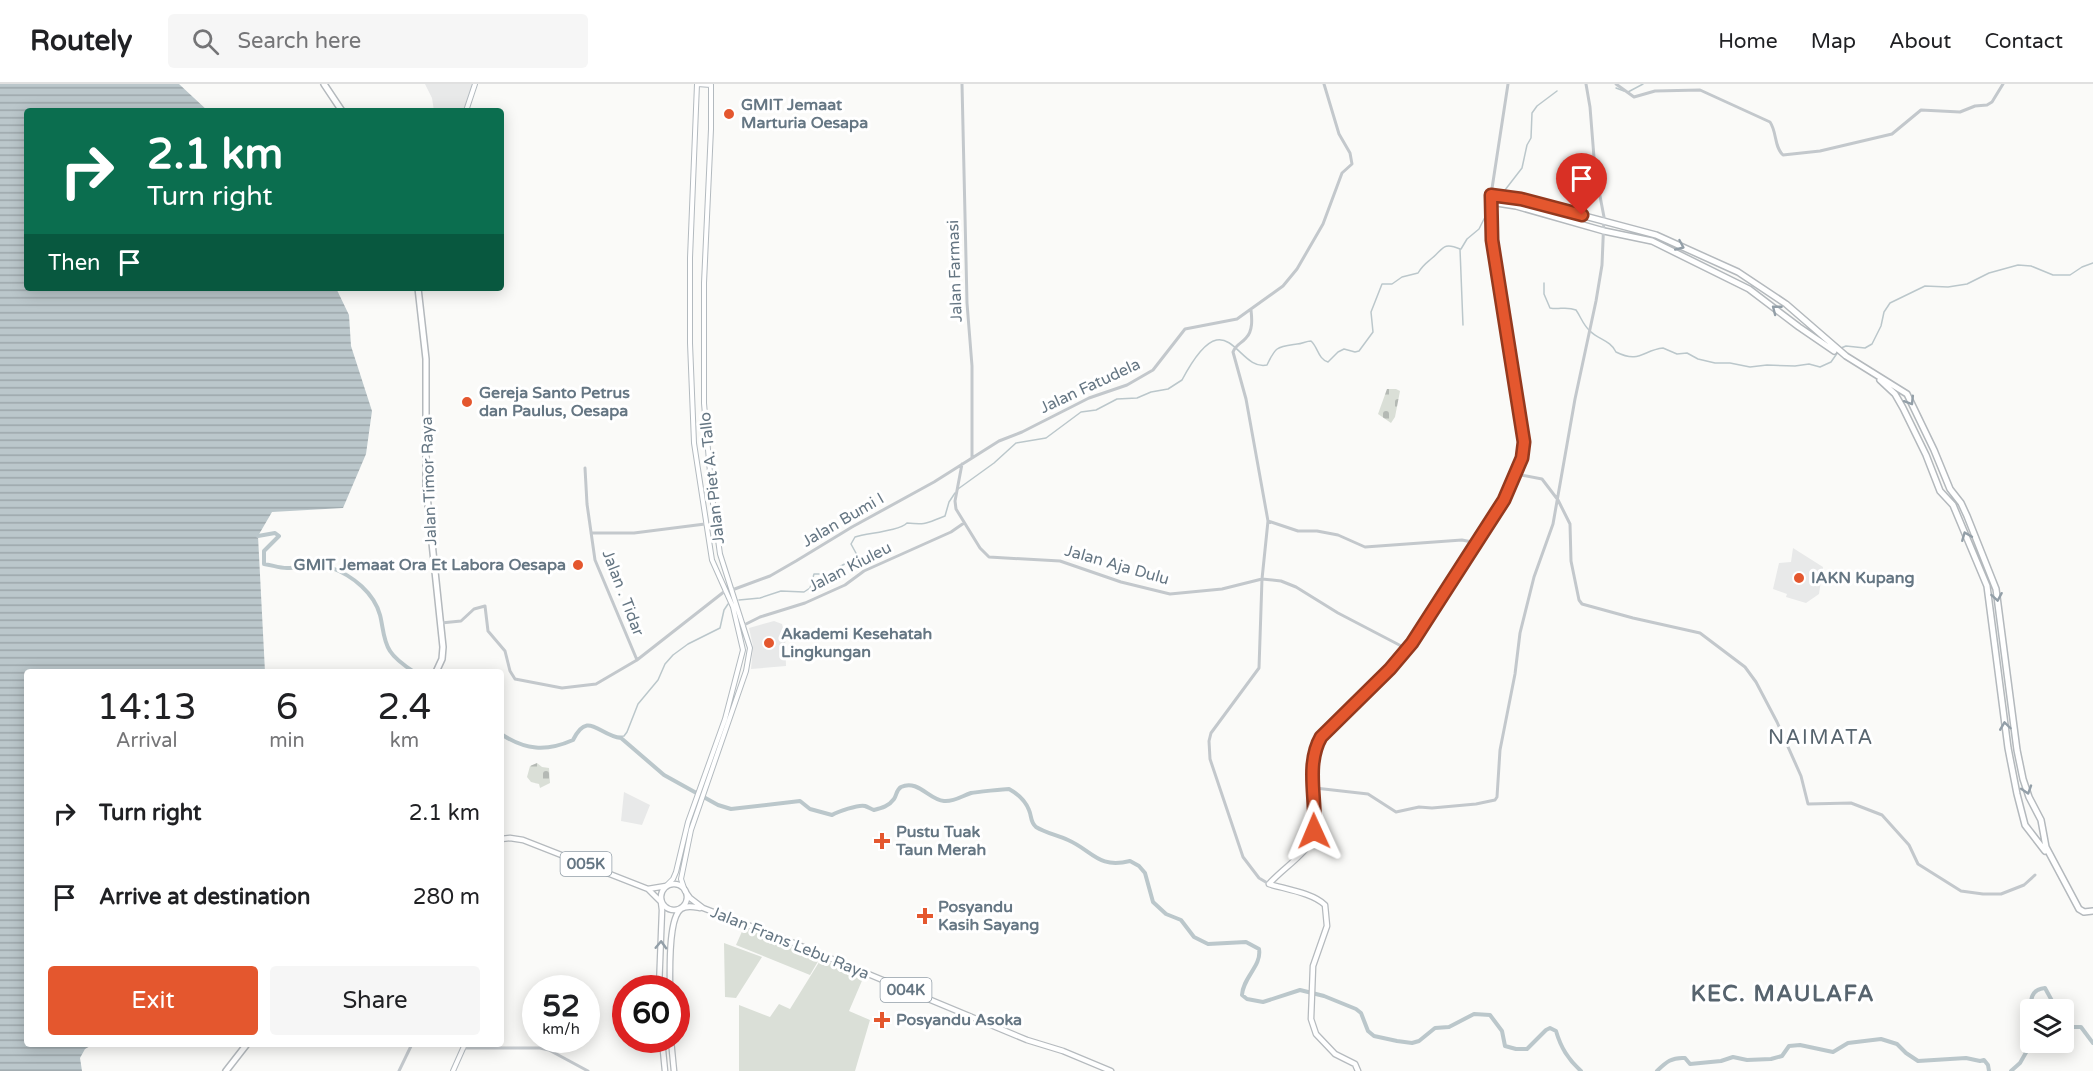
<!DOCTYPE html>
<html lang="en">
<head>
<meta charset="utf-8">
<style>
  :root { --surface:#fff; --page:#f6f6f6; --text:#202124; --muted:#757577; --line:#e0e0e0; --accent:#e4572e }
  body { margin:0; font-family:"Varela Round",sans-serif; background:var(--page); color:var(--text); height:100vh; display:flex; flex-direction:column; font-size:22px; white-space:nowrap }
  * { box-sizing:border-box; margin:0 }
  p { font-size:20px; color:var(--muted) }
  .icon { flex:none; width:33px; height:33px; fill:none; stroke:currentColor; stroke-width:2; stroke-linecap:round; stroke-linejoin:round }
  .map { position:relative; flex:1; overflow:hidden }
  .panel { position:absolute; left:24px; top:585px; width:480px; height:378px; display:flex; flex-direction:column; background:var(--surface); border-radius:6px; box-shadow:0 3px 15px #0003 }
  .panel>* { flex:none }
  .banner { position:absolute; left:24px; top:24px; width:480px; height:183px; border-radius:6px; box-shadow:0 3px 15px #0003; background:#0b6e4f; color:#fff; overflow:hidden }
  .tools { position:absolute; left:2020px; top:915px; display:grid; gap:12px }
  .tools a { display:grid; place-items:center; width:54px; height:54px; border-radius:6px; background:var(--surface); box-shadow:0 3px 15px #0003; font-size:30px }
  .speed { position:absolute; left:522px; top:891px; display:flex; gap:12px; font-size:30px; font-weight:700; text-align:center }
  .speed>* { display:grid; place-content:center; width:78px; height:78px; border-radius:50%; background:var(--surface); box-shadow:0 3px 15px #0003; line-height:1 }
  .speed small { font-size:15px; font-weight:400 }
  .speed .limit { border:9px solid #d22; background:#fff; color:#111 }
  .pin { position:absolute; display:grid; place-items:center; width:51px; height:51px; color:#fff; margin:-62px -26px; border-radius:50% 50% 50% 0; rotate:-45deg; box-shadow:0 0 6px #0007 }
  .pin .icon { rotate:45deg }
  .me { position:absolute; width:66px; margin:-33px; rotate:359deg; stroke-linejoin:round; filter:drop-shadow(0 0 4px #0008) }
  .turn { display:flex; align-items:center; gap:21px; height:126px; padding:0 24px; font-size:27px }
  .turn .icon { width:78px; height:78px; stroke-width:2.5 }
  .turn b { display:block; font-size:42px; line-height:51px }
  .then { display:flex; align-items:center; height:57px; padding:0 24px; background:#0003; gap:12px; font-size:22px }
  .eta { display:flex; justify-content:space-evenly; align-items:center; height:102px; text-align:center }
  .eta b { font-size:36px; font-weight:600; line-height:42px }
  .cta { display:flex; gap:12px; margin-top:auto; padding:12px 24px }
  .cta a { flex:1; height:69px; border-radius:6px; background:var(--accent); color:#fff; font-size:24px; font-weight:600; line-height:69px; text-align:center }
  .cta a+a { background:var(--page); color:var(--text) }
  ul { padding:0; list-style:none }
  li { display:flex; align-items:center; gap:18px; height:84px; padding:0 24px }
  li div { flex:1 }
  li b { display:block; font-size:22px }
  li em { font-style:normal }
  header { display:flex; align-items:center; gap:36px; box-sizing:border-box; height:84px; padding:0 30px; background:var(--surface); border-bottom:2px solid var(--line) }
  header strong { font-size:28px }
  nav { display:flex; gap:33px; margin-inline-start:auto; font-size:21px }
  .search { width:420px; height:54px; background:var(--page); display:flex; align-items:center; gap:15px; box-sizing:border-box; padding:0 21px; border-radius:6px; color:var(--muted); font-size:22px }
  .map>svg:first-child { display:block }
  .built { fill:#e8e9e9 }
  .green { fill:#dadfd7 }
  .cemetery { fill:url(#cemetery-stones) }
  .water { fill:url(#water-rules) }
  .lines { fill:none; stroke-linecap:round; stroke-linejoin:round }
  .stream { stroke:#bbc7cb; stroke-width:1.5 }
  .river { stroke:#bbc7cb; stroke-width:4 }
  .secondary-casing { stroke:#b3babf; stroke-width:6 }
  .primary-casing { stroke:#b5babe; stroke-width:7 }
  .trunk-casing { stroke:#b4b9bd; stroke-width:8 }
  .tertiary { stroke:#c3c8cc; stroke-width:3 }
  .secondary { stroke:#fff; stroke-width:4 }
  .primary { stroke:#fff; stroke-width:4.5 }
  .trunk { stroke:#fff; stroke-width:5 }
  .oneway { stroke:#939fa8 }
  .route-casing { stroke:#94391e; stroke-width:15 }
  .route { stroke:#e4572e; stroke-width:10 }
  .poi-dot { fill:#e4572e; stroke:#fff; stroke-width:2 }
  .labels { text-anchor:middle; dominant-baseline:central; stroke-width:6; stroke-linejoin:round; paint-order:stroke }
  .shield { fill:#fff; stroke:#939fa8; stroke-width:1.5 }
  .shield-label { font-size:15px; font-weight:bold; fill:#657683 }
  .poi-label { font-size:16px; font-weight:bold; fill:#657683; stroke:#fff; text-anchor:start }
  .street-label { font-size:16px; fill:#657683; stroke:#fff }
  .quarter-label { font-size:20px; letter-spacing:1.5px; fill:#57646e; stroke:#fff }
  .district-label { font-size:22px; font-weight:bold; letter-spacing:1.5px; fill:#57646e; stroke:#fff }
</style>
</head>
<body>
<header>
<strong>Routely</strong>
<div class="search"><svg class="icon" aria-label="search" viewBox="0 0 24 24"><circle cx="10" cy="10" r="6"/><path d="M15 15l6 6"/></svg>Search here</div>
<nav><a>Home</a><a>Map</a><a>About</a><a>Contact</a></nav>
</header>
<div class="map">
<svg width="2093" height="987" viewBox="0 0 2093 987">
  <defs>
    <pattern id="cemetery-stones" width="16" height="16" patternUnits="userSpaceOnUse" patternTransform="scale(1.5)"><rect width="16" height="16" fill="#dadfd7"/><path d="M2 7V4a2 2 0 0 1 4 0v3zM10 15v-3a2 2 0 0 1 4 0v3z" fill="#b4b9b4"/></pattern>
    <pattern id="water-rules" width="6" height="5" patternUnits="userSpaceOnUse" patternTransform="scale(1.5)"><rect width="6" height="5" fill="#bbc7cb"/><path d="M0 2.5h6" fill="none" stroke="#9ca6aa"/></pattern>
  </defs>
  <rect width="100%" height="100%" fill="#fafaf8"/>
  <path class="built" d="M 425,0 L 472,0 L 465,27 L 434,27 L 432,14 Z
    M 1793,464 L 1823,483 L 1819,510 L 1806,519 L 1786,513 L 1787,510 L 1773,505 L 1779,479 L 1791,478 Z
    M 774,537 L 782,540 L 785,551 L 786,582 L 751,585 L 753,562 L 749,544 Z
    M 624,708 L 650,721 L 642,741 L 621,737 Z"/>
  <path class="green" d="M 744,843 L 820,874 L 810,891 L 736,861 Z
    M 724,859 L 762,873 L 736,914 L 725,913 Z
    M 821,875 L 864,892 L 849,927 L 870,936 L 855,987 L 739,987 L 739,921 L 770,933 L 779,920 L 790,925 Z"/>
  <path class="cemetery" d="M 1387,305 L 1396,305 L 1400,307 L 1395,333 L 1391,339 L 1378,330 Z
    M 537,679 L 542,683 L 549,684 L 550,699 L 540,704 L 539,700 L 531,698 L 527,693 L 530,682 Z"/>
  <path class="water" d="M 0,0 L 179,0 L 208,27 L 27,27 L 27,204 L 336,204 L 349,231 L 351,262 L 372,327 L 366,370 L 343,424 L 272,428 L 258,452 L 265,588 L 27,588 L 27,960 L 94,960 L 85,965 L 80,974 L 82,987 L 0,987 Z"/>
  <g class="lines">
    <path class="stream" d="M 1616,4 L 1624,7
      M 1628,8 L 1643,0
      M 1505,106 L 1522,84 L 1527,61 L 1531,54 L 1532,29 L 1537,22 L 1557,7
      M 1461,165 L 1467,155 L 1479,145 L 1490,123
      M 1544,199 L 1544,210 L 1550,224 C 1559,226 1566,222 1576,226 C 1581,233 1583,241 1590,247 C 1599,256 1610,256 1616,268 C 1640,280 1643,266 1663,264 L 1677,270 L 1687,269 L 1698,275 L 1715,279 L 1730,279 L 1750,283 L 1767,281 L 1795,282 L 1809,280 L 1820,283 L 1831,278 L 1838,268
      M 1841,264 L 1846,262 L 1865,264 L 1872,260 L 1881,242 L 1884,228 L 1890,219 L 1925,202 L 1948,203 L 1967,200 L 1989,189 L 2018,181 L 2031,182 L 2053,191 L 2070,191 L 2082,183 L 2093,179
      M 958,405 L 994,379 L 1016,359 L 1046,354 L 1081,328 L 1096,326 L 1117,315 L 1137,314 L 1151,308 L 1168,305 L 1182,296 C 1227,211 1236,288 1267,281 C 1276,262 1277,263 1297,260 C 1302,260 1306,257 1311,257 C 1318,263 1318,275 1328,278 L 1338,268 L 1344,265 L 1355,268 L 1359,267 L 1373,248 L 1371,228 L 1382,200 L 1392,200 L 1402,193 L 1418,189 C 1422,182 1425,180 1431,175 C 1443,166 1442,157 1460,165 L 1463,241
      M 739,516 L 760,514 L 781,507 L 804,508 L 810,504 L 814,490 L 831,490 L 839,483 L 856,474 L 857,471 L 851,460 L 855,453 C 868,449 899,447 907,439 C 928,441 926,439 945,432 L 949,418 L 955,409
      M 613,653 L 624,652 L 627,648 L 638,620 L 658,596 L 665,580 L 673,571 L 688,560 L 720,544 L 724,526 L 728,520"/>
    <path class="river" d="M 258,452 L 275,449 L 279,452 L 264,467 L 264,480 C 272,481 279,484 287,484 C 302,484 317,479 332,484 C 353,492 374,509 380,531 C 383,542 383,557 390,567 C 395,575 405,582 414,588
      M 501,650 C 525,666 546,668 573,656 C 588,626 598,651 621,654 L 664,691 L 718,721 L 731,725 L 800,717 L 810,725 L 832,731 C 837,728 859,720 865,722 C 868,723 871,725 874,726 C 882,724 889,722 894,715 C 897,711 896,706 901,703 C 918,695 929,716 944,717 C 954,718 962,712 971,709 C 976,708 1005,705 1009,705 C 1018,710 1025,716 1029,726 C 1032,733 1030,738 1036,743 C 1046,749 1057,751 1068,756 C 1093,767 1098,785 1130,777 L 1139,782 L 1145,789 L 1153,818 L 1166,830 L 1181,836 L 1194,853 L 1208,860 L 1246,858 L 1259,865 C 1262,882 1243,893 1242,911 L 1247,915 L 1263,918 L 1300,906 L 1324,912 L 1356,925 L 1361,929 L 1368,947 L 1374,952 L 1397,957 L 1412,959 L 1419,957 L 1435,944 L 1449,943 L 1474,930 L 1490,931 L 1502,947 L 1505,962 L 1516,965 L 1527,965 L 1546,946 L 1550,944 L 1556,947 C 1561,964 1568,975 1581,987
      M 2031,928 C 2030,916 2031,905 2045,904 L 2057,926
      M 2064,936 L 2073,943 L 2081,943 L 2093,959
      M 1657,987 C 1666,978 1672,973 1685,974 L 1690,980 L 1721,977 L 1733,973 L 1747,976 L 1771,975 L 1782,972 L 1789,962 L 1800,961 L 1833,968 L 1848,959 L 1881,955 L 1897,960 L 1906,969 L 1918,977 L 1966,974 L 1980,977 L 1984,976 L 1988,981 L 1989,987
      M 2011,987 L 2020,979 L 2032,958"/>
    <defs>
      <path id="secondary" d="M 466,27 L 475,0
        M 666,802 L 673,795 L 676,788 L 688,738 L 725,635 L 743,566 L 733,523 L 712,476 L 694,359 L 690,259 L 690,174 L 697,0 L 711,1
        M 685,807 L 681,795 L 691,746 L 746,587 L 750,564 L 720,470 L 712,412 L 704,319 L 704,199 L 711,45 L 711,1
        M 453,987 L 465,960"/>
      <path id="primary" d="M 501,755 L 510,754 L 523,756 L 648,805 L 661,818 L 662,826 L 659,904
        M661 813a13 13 0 1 1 26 0a13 13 0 1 1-26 0Z
        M 648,805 L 666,802
        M 685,807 L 690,814 L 703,824 L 784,855 L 1027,956 L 1063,967 L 1111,987
        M 670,904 C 670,888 668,834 681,825 C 687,821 694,823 700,824
        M 662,956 L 665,987
        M 671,956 L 674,987
        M 1358,987 L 1355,980 L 1335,970 L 1316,950 L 1311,935 L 1313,882 L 1327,842 L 1325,821 C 1313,809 1285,805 1269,800 C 1281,786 1302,773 1311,758 C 1325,736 1303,685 1321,653 L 1391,585 L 1412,559 L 1505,416 L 1522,374 L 1524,358 L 1493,156 L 1491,111"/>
      <path id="trunk" d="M 324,0 L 342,27
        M 1491,111 L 1521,115 L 1656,151 L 1738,188 L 1786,220 L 1846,272 L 1907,310 L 1934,366 L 1950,405 L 1961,419 L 1967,432 L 1996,505 L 2017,666 L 2023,695 L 2029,713 L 2041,736 L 2046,763 L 2079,825 L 2084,828 L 2093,827
        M 1490,118 L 1516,122 L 1604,147 L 1652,157 L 1749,205 L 1799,243 L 1834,267
        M 418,204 L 426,275 L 426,402 L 443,563 L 442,575 L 436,588
        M 1880,296 L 1895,310 L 1903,324 L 1926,371 L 1940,407 L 1953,421 L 1987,502 L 2008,664 L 2017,710 L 2025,741 L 2045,767
        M 226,987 L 247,960"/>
    </defs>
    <use href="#secondary" class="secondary-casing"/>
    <use href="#primary" class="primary-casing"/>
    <use href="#trunk" class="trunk-casing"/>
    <path class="tertiary" d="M 962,0 L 967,219 L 972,282 L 972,373
      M 1616,0 L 1634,13 L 1655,7 L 1700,6 L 1770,38 C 1777,48 1774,63 1783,71 L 1820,67 L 1892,50 L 1921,26 L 1960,28 L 1975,22 L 1987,21 L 1992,18 L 2003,0
      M 1491,111 L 1508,0
      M 1251,226 C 1252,235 1253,247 1246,254 C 1241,260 1236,260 1233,268 L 1246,315 L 1268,437 L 1262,495 L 1259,584 L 1211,649 L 1209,657 L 1210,675 L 1243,773 L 1259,794 L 1269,800
      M 962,380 L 955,417 L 956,425 L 980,464 L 989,473 L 1060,477 L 1121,498 L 1170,510 L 1222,505 L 1262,495 L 1281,497 L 1296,503 L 1338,529 L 1407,565
      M 585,384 L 587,420 L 595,476 L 637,576
      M 1516,390 L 1542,395 L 1558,416 L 1570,440 L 1571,477 L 1579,516 L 1582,520 L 1633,534 L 1700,549 L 1745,583 L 1756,598 L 1777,638 L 1801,692 L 1808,720 L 1851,719 L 1882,731 L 1909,761 L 1918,780 L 1961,807 L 1983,810 L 2001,810 L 2024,801 L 2035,791
      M 1268,437 L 1298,447 L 1317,447 L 1338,451 L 1365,463 L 1462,456 L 1477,459
      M 591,449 L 634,449 L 705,440
      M 732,506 L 770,492 L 796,477 L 852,443 L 934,398 L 999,357 L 1022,348 L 1089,314 L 1127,301 L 1153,286 L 1185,245 L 1237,235 L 1283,202 L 1297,185 L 1323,140 L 1342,89 L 1352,80 L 1350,69 L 1339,50 L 1324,0
      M 441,539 L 461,537 L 474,525 L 485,522 L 488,547 L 505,567 L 510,587 L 515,595 L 562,604 L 596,600 L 637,576 L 725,507
      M 744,541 L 760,533 L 805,519 L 845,501 L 864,487 L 951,448 L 964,439
      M 1315,704 L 1368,710 L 1396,728 L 1419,723 L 1432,724 L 1476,720 L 1495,716 L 1497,713 L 1500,666 L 1515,590 L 1520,549 L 1534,493 L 1553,440 L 1575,315 L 1596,217 L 1602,181 L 1604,133 L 1595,86 L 1590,23 L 1586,0
      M 464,964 L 540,964 L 549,966 L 588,987
      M 399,987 L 412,960"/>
    <use href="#secondary" class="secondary"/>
    <use href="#primary" class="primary"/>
    <use href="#trunk" class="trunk"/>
  </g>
  <defs><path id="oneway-chevron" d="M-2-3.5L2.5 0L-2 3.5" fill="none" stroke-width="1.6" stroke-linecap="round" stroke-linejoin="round" transform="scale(1.5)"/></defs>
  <g class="oneway">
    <use href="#oneway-chevron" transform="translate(1680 162) rotate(24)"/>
    <use href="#oneway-chevron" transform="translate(1776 225) rotate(-142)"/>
    <use href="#oneway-chevron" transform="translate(1910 317) rotate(58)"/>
    <use href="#oneway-chevron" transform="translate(1966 452) rotate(-112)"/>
    <use href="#oneway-chevron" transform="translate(1997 513) rotate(80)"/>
    <use href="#oneway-chevron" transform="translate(2005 642) rotate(-98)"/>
    <use href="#oneway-chevron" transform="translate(2027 706) rotate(72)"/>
    <use href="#oneway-chevron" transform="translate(661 861) rotate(-88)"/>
  </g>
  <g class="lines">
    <defs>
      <path id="route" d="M 1314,747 C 1317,716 1305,681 1321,653 L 1390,585 L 1412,559 L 1504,416 L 1522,374 L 1524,358 L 1492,156 L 1491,111 L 1521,115 L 1582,131"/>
    </defs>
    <use href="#route" class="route-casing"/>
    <use href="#route" class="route"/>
  </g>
  <g class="poi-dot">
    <circle cx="729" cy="30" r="6"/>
    <circle cx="467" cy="318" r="6"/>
    <circle cx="578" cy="481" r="6"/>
    <circle cx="1799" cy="494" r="6"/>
    <circle cx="769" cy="559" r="6"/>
    <path d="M879 748h6v6h6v6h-6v6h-6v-6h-6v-6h6z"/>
    <path d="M922 823h6v6h6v6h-6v6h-6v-6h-6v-6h6z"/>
    <path d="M879 927h6v6h6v6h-6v6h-6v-6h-6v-6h6z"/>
  </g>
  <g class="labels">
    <g class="shield">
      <rect x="560.5" y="768" width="51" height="24" rx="4.5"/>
      <rect x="880.5" y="894" width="51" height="24" rx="4.5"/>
    </g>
    <g class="shield-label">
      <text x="586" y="780">005K</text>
      <text x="906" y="906">004K</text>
    </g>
    <g class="poi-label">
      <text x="741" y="21">GMIT Jemaat<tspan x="741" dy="18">Marturia Oesapa</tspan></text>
      <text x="479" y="309">Gereja Santo Petrus<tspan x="479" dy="18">dan Paulus, Oesapa</tspan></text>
      <text x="566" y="481" text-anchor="end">GMIT Jemaat Ora Et Labora Oesapa</text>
      <text x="1811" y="494">IAKN Kupang</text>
      <text x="781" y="550">Akademi Kesehatah<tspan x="781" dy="18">Lingkungan</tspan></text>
      <text x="896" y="748">Pustu Tuak<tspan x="896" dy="18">Taun Merah</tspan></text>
      <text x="938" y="823">Posyandu<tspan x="938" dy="18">Kasih Sayang</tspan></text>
      <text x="896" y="936">Posyandu Asoka</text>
    </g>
    <g class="street-label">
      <text transform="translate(955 187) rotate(-92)">Jalan Farmasi</text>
      <text transform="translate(1090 302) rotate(-25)">Jalan Fatudela</text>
      <text transform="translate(712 394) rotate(-96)">Jalan Piet A. Tallo</text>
      <text transform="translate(429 397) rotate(-92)">Jalan Timor Raya</text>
      <text transform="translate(843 436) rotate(-30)">Jalan Bumi I</text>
      <text transform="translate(1117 481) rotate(16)">Jalan Aja Dulu</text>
      <text transform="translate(850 483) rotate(-27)">Jalan Kiuleu</text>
      <text transform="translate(623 509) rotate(69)">Jalan . Tidar</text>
      <text transform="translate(790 859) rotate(22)">Jalan Frans Lebu Raya</text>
    </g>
    <g class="quarter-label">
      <text x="1821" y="654">NAIMATA</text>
    </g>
    <g class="district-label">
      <text x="1783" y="910">KEC. MAULAFA</text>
    </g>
  </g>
</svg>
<div class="tools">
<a><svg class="icon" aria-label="layers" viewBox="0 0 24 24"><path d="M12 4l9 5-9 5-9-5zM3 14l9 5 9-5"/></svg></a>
</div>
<div class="speed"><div>52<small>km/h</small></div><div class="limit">60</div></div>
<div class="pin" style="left:1582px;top:131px;background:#d93025"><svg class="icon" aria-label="arrive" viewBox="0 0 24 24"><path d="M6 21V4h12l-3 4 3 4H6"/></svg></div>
<svg class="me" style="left:1314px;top:747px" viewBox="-20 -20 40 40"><path d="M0-17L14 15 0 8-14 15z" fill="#e4572e" stroke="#fff" stroke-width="4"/></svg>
<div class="banner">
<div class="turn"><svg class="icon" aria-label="right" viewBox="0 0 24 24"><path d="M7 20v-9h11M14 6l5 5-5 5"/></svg><div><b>2.1 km</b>Turn right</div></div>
<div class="then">Then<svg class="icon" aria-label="arrive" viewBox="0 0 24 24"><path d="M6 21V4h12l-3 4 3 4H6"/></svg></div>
</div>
<section class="panel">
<div class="eta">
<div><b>14:13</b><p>Arrival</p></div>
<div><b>6</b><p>min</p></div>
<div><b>2.4</b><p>km</p></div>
</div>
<ul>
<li><svg class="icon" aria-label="right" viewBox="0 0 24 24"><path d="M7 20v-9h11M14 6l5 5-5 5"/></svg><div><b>Turn right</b></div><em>2.1 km</em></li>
<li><svg class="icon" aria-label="arrive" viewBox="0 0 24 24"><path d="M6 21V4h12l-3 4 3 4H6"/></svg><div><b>Arrive at destination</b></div><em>280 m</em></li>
</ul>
<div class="cta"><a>Exit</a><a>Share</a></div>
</section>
</div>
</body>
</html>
